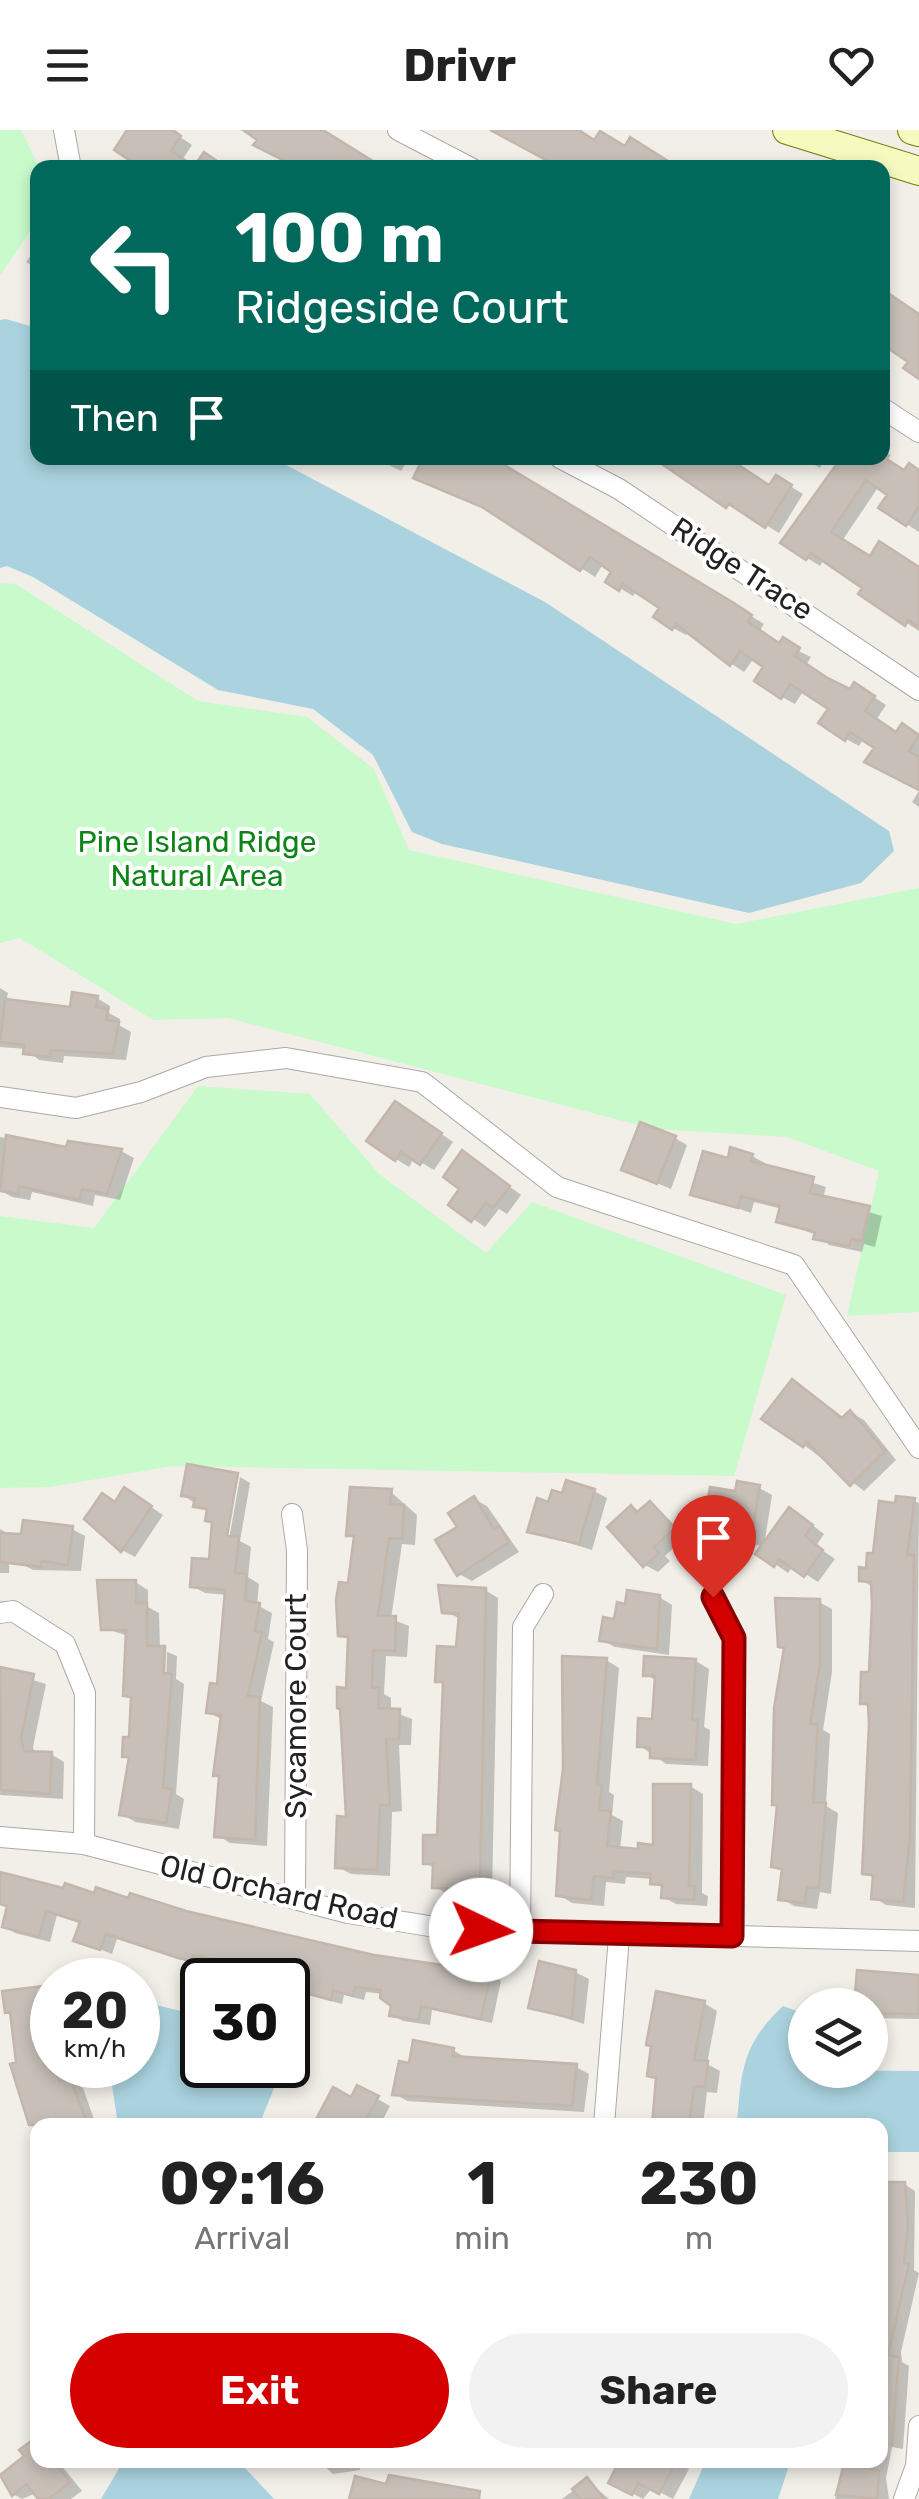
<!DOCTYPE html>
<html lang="en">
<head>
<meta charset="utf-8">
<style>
  :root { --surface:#fff; --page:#f2f2f2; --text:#222; --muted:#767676; --accent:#d40000 }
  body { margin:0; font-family:Rubik,sans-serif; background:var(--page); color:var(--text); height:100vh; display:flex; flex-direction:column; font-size:38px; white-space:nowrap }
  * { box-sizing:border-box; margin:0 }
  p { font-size:32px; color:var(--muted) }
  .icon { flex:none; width:55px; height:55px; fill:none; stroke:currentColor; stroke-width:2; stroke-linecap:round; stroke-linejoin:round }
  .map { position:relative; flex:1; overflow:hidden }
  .details { position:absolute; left:30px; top:1988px; width:858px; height:350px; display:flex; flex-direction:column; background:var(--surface); border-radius:20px; box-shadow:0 5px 15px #0003 }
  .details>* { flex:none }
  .top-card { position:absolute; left:30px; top:30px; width:860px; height:305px; border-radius:20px; box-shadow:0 5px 15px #0003; background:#00695c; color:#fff; overflow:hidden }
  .buttons { position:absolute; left:788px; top:1858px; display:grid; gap:20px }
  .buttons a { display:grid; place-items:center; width:100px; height:100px; border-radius:50%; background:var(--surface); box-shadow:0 5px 15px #0003; font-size:50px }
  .speed { position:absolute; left:30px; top:1828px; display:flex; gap:20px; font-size:50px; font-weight:700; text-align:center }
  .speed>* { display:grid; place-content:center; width:130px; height:130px; border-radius:50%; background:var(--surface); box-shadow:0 5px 15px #0003; line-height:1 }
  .speed small { font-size:25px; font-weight:400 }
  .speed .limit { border:5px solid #111; border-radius:15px; background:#fff; color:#111 }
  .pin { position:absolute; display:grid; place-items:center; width:85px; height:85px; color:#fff; margin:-102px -42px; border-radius:50% 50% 50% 0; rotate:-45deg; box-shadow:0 0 10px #0007 }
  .pin .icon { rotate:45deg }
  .me { position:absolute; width:110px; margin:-55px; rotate:93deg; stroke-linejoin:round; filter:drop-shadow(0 0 8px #0008) }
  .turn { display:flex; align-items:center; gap:35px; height:210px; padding:0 40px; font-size:45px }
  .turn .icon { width:130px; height:130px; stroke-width:2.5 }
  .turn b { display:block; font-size:70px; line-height:85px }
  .then { display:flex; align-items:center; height:95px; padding:0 40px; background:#0003; gap:20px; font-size:38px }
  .eta { display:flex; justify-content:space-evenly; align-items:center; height:170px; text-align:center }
  .eta b { font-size:60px; font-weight:700; line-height:70px }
  .button { display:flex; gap:20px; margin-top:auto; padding:20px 40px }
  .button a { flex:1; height:115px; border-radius:60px; background:var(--accent); color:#fff; font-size:40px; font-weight:700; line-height:115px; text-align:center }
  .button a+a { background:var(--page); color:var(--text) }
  header { display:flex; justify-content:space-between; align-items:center; height:130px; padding:0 40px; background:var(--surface); font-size:45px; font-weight:700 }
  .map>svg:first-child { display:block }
  .park { fill:#c8facc }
  .water { fill:#aad3df }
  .shadow { fill:#0003; fill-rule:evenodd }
  .building { fill:#c7bfb8; stroke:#c4b6ab; stroke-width:2.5 }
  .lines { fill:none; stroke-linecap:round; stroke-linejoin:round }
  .street-casing { stroke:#a9a9a9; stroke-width:22 }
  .secondary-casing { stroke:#707d05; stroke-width:30 }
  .street { stroke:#fff; stroke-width:20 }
  .secondary { stroke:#f7fabf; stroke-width:28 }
  .route-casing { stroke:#8a0000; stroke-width:25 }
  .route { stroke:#d40000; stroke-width:18 }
  .labels { text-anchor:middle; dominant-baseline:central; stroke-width:8; stroke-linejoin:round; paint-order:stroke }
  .street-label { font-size:30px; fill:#222; stroke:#fff }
  .park-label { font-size:30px; fill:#0c8416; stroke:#fff }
</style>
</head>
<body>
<header><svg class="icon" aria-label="menu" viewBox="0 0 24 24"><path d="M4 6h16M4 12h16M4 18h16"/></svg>Drivr<svg class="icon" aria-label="heart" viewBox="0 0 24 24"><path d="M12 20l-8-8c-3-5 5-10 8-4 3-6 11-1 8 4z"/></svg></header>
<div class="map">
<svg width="919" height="2369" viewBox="0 0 919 2369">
  <rect width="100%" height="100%" fill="#f2efe9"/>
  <path class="park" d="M 0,0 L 21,0 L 39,37 L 37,92 L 0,145 Z
    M 0,453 L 16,454 L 198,571 L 307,587 L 374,639 L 409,720 L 736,794 L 919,758 L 919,1182 L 847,1186 L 879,1041 L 787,1007 L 654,999 L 228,888 L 153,890 L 20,808 L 0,813 Z
    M 198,956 L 310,964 L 379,1044 L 486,1123 L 532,1072 L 786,1165 L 734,1346 L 173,1336 L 50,1357 L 0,1358 L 0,1086 L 94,1098 Z"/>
  <path class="water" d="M 6,189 L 37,198 L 38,328 L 273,328 L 545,472 L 889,701 L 894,721 L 861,753 L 749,783 L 442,714 L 412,702 L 373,625 L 313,579 L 218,560 L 33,447 L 7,436 L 0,438 L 0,190 Z
    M 156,1875 L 202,1886 L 202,1935 L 279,1935 L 281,1941 L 259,1995 L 118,1995 L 109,1935 L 138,1935 L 138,1878 Z
    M 783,1876 L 805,1884 L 805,1940 L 919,1941 L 919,2022 L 880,2022 L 880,1995 L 737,1995 C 741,1942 742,1914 783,1876 Z
    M 124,2330 L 243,2330 L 245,2338 L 274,2369 L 101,2369 Z
    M 706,2330 L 791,2330 L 778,2369 L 689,2369 Z"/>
  <path class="shadow" d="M 130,0 L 170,0 L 192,15 L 182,30 L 136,31 Z
    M 38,115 L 38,140 L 26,132 Z
    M 882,319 L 891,325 L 888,330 L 905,343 L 919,342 L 919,402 L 882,378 L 891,364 L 879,356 L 842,411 L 871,429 L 919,439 L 919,501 L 861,463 L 865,457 L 824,429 L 820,436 L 807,428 L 840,333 L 832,328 L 882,328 Z
    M 375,328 L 409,328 L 401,341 Z
    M 409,328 L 484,328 L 658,433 L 661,429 L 674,437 L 764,494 L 759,502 L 811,527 L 806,535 L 834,553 L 851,562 L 868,563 L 886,575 L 876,590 L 897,604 L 902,596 L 919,606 L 919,657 L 907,650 L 904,654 L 868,631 L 877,617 L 864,608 L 859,616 L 846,609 L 831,578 L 804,560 L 795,574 L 782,567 L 767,536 L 754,528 L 744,542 L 732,534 L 689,501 L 686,505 L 673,498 L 663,477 L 637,460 L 633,466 L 608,451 L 614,442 L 603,434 L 595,447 Z
    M 697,328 L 725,328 L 770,357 L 777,348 L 803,364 L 779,403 L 684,345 Z
    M 802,328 L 826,328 L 820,338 Z
    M 919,661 L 919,677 L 912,672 Z
    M 0,858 L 8,863 L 6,872 L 72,879 L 97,868 L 110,876 L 109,883 L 120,889 L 119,895 L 131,902 L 126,930 L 64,926 L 63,933 L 39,930 L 26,919 L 0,917 Z
    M 408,981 L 453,1012 L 434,1040 L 414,1028 L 409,1037 L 396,1029 Z
    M 0,1007 L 68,1020 L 121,1021 L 134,1028 L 120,1070 L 95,1065 L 93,1076 L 32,1062 L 30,1070 L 12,1067 L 0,1060 Z
    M 675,1008 L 687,1015 L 671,1059 L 624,1039 Z
    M 752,1026 L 765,1033 L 764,1037 L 826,1057 L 823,1068 L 882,1086 L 875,1117 L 864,1114 L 862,1122 L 829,1115 L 817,1105 L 778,1091 L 782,1079 L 754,1072 L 751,1083 L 693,1063 L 730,1031 Z
    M 475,1031 L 521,1065 L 507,1084 L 499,1079 L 485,1097 L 451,1074 Z
    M 805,1260 L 844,1289 L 851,1283 L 864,1290 L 896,1330 L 864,1361 L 804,1315 Z
    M 189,1337 L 239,1346 L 223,1414 L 228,1415 L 240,1347 L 250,1353 L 240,1411 L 251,1417 L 248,1447 L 259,1454 L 257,1475 L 272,1483 L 268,1509 L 274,1512 L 261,1571 L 273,1577 L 267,1716 L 230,1713 L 217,1705 L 222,1648 L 216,1644 L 223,1590 L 208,1582 L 212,1556 L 219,1557 L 227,1465 L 205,1463 L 192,1456 L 195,1431 L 211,1432 L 215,1394 L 208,1389 L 209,1383 L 183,1365 Z
    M 759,1358 L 772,1365 L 764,1416 L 718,1412 L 705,1405 L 737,1364 Z
    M 594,1361 L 607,1368 L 592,1420 L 530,1401 L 550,1375 L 564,1366 Z
    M 391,1362 L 417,1385 L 415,1415 L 402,1414 L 391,1489 L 409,1496 L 407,1527 L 386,1526 L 384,1564 L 391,1568 L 391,1581 L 412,1589 L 411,1615 L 399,1615 L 402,1681 L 392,1682 L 390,1746 L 351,1744 L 338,1737 L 349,1689 L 350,1510 L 340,1505 L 356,1409 L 349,1404 Z
    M 138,1368 L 163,1385 L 135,1427 L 122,1420 Z
    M 474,1369 L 487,1376 L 519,1422 L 472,1451 L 459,1444 L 460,1398 Z
    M 914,1371 L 919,1373 L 915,1778 L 886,1775 L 873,1767 L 875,1749 L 865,1743 L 870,1578 L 862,1573 L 871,1544 L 873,1457 L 861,1450 L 897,1376 Z
    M 650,1374 L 686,1406 L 665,1426 L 670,1431 L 658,1442 L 645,1435 L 631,1378 L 640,1383 Z
    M 803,1388 L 824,1404 L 816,1416 L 835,1429 L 818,1452 L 793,1436 L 788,1443 L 759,1423 Z
    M 0,1390 L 0,1399 L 10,1405 L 9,1443 L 0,1443 Z
    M 72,1399 L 85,1406 L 81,1441 L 33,1440 L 20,1433 Z
    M 135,1452 L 148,1460 L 148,1477 L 159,1483 L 160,1519 L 177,1526 L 176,1549 L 184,1554 L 176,1664 L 184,1669 L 179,1699 L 135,1692 L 122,1684 L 131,1629 L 124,1626 L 131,1610 L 133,1569 L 125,1565 L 128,1506 L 104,1498 ZM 162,1522 L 167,1522 L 166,1556 L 161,1556 Z
    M 485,1460 L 498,1468 L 492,1765 L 448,1764 L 435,1757 L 435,1738 L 425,1733 L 439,1708 L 445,1555 L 438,1550 L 459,1520 L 461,1489 L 444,1481 Z
    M 659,1467 L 672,1475 L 669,1525 L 615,1517 L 602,1510 L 616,1492 Z
    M 819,1472 L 832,1479 L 832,1542 L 823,1600 L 830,1604 L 826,1676 L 838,1683 L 831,1764 L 820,1762 L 817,1779 L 794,1776 L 781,1768 L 784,1742 L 773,1736 Z
    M 606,1530 L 619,1538 L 609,1662 L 614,1665 L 612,1685 L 623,1691 L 620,1720 L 640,1722 L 655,1717 L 690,1656 L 703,1664 L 702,1763 L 708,1766 L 707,1776 L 676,1774 L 663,1767 L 664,1760 L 653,1749 L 626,1747 L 625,1754 L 606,1752 L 604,1776 L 572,1773 L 559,1765 Z
    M 696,1531 L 709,1539 L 704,1597 L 710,1600 L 708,1636 L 666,1634 L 640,1616 L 655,1591 L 657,1551 L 645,1544 Z
    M 1,1540 L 46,1554 L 33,1617 L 35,1624 L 51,1624 L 64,1632 L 63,1669 L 0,1665 L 5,1592 L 0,1589 Z
    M 0,1752 L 186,1784 L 374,1828 L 490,1845 L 501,1851 L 492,1893 L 432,1880 L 430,1895 L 403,1891 L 392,1885 L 394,1875 L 383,1864 L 366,1862 L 364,1870 L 344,1865 L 342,1874 L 312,1866 L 301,1860 L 302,1855 L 288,1850 L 249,1849 L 238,1843 L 240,1837 L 204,1829 L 203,1835 L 192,1833 L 117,1809 L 112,1824 L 76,1810 L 82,1793 L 57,1785 L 50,1812 L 15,1803 L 4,1796 L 9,1778 L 0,1773 Z
    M 575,1842 L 589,1849 L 584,1894 L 530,1877 Z
    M 919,1847 L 919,1889 L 870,1888 L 870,1875 L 857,1875 Z
    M 52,1857 L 52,1935 L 64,1935 L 68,1950 L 83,1958 L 96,1995 L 38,1995 L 38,2011 L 14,1936 L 19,1934 L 13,1885 L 7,1881 L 5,1863 Z
    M 704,1873 L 717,1881 L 707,1934 L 720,1941 L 717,1963 L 707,1962 L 703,1995 L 654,1995 L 659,1950 L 650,1945 Z
    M 453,1920 L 466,1928 L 576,1937 L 589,1944 L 584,1982 L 407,1971 L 395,1964 L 410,1936 Z
    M 358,1958 L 390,1976 L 380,1995 L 323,1995 L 352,1970 Z
    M 904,2054 L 915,2061 L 914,2140 L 919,2143 L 901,2222 L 902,2232 L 909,2236 L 903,2319 L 892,2317 L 886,2348 L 889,2369 L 835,2369 L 847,2330 L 880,2330 L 880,2055 Z
    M 27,2327 L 57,2330 L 82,2361 L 71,2369 L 41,2369 L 36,2363 L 22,2369 L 13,2364 L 1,2348 Z
    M 299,2330 L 358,2330 L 360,2340 L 333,2344 L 319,2331 Z
    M 623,2330 L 674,2330 L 689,2339 L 673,2369 L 652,2358 L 643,2369 L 612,2352 Z
    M 587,2350 L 609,2369 L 562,2369 Z"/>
  <path class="building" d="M 127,0 L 173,0 L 181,6 L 171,21 L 194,36 L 204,22 L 227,38 L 128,38 L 132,32 L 114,20 Z
    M 243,0 L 323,0 L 384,38 L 299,38 L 253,15 L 257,10 Z
    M 490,0 L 579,0 L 594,10 L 600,1 L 625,16 L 630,7 L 679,38 L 561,38 Z
    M 882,159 L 919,184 L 919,249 L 903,238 L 908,232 L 882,214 Z
    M 423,328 L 484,328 L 501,333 L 734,473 L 752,485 L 748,492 L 779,513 L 783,507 L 800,518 L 795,526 L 826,547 L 850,559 L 854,552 L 875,566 L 865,581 L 896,602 L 902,593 L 919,605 L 909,621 L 919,627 L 919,660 L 864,632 L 874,618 L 850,602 L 845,611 L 818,593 L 828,579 L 790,554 L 781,569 L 754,551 L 763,537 L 740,521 L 730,536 L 676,494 L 672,500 L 653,487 L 659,478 L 623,454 L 619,461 L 605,452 L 611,442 L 590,427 L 580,441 L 482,377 L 413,348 Z
    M 653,328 L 728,328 L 769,355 L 776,345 L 792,355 L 765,398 L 729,374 L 726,378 Z
    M 841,328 L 885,328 L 904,340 L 909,333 L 919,340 L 919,376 L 906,396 L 878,378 L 887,365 L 866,350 L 831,402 L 870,426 L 879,411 L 919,437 L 919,497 L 908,490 L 905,496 L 858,464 L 862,458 L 811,423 L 806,430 L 780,413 Z
    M 72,862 L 98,866 L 96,877 L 108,879 L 106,890 L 119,892 L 113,924 L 51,920 L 50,927 L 23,924 L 24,915 L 0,912 L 5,869 L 70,877 Z
    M 395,971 L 442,1003 L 420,1035 L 401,1022 L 395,1031 L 366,1011 Z
    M 640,992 L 676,1006 L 657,1054 L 621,1040 Z
    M 6,1005 L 66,1017 L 68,1011 L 122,1019 L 107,1064 L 82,1059 L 80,1070 L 19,1056 L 18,1064 L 0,1061 Z
    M 730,1017 L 753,1024 L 751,1031 L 814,1047 L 810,1063 L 870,1076 L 862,1111 L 851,1109 L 849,1116 L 813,1109 L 815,1102 L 776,1092 L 780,1076 L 741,1066 L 738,1078 L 690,1065 L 703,1021 L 728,1028 Z
    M 462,1020 L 510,1056 L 493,1078 L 486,1073 L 471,1092 L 448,1075 L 459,1059 L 443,1047 Z
    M 792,1249 L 842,1288 L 850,1280 L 885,1321 L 850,1356 L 807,1312 L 803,1317 L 761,1289 Z
    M 187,1334 L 238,1343 L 227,1406 L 239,1407 L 235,1443 L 247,1444 L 245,1471 L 260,1473 L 255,1501 L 262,1502 L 248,1566 L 260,1567 L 255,1710 L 214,1707 L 219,1646 L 213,1646 L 221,1585 L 206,1583 L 210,1553 L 217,1554 L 225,1460 L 190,1457 L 192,1428 L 209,1429 L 212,1392 L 205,1391 L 207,1379 L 193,1377 L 195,1368 L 181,1366 Z
    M 566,1350 L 595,1359 L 579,1414 L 527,1402 L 537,1368 L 548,1372 L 552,1360 L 562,1363 Z
    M 737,1351 L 760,1355 L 751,1410 L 702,1406 L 710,1357 L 735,1361 Z
    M 124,1357 L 152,1376 L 121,1422 L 84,1389 L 102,1363 L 115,1372 Z
    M 350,1357 L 392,1359 L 390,1374 L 404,1375 L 402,1409 L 389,1408 L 378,1486 L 396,1486 L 395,1521 L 373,1520 L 372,1558 L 379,1558 L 378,1578 L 400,1579 L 399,1609 L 386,1609 L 390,1675 L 380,1675 L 377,1740 L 335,1738 L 337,1686 L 346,1687 L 340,1579 L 337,1578 L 337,1557 L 346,1558 L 348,1507 L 338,1506 L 336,1470 L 339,1452 L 348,1453 L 354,1406 L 346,1406 Z
    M 474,1366 L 494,1399 L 499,1396 L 509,1412 L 457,1446 L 435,1410 L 457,1397 L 448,1383 Z
    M 896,1366 L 915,1368 L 907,1425 L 914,1425 L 910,1707 L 903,1772 L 871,1769 L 873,1745 L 862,1744 L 869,1594 L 868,1574 L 860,1574 L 861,1542 L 869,1542 L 872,1475 L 871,1452 L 859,1451 L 859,1437 L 866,1438 L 867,1423 L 873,1423 L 879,1371 L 895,1373 Z
    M 650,1371 L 675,1398 L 654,1417 L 659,1423 L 643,1437 L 607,1397 L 631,1375 L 637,1382 Z
    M 789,1377 L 813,1395 L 805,1406 L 823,1420 L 804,1447 L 779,1429 L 774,1437 L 755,1424 Z
    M 23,1390 L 73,1396 L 68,1435 L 41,1431 L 41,1437 L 0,1432 L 0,1403 L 21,1404 Z
    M 97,1450 L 136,1450 L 136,1473 L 147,1473 L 147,1516 L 165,1516 L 164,1543 L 172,1544 L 163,1658 L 172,1659 L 166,1693 L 119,1685 L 129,1627 L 122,1627 L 123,1607 L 129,1607 L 131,1567 L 123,1566 L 126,1500 L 101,1500 Z
    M 438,1455 L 486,1458 L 480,1759 L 432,1758 L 433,1734 L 423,1734 L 423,1705 L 437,1705 L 443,1552 L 435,1552 L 437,1516 L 456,1517 L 459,1484 L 442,1483 Z
    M 627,1460 L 660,1465 L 657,1519 L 599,1511 L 603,1487 L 614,1489 L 617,1472 L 625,1474 Z
    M 775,1468 L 820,1469 L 820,1534 L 810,1594 L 818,1594 L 813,1672 L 826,1673 L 819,1758 L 807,1757 L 805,1773 L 778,1770 L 782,1739 L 771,1737 L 777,1675 L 772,1675 L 774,1578 L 784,1518 L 778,1517 Z
    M 562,1526 L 607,1528 L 597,1655 L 602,1656 L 599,1680 L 611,1681 L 607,1716 L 638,1719 L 638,1713 L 653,1715 L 653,1654 L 691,1654 L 689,1756 L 695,1756 L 694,1770 L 661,1768 L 662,1755 L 650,1754 L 651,1744 L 613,1741 L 613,1748 L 594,1746 L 591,1770 L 556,1766 L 560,1701 L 555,1700 L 563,1639 Z
    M 644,1526 L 696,1529 L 692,1590 L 698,1590 L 695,1630 L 650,1628 L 650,1617 L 637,1617 L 638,1588 L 652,1589 L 655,1546 L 643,1546 Z
    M 0,1537 L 34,1544 L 21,1609 L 24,1621 L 52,1622 L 50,1664 L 1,1660 Z
    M 0,1742 L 63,1758 L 65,1753 L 94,1763 L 96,1757 L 128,1768 L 130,1763 L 186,1781 L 374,1825 L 491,1842 L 481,1889 L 421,1876 L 419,1890 L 389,1886 L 391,1876 L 380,1868 L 381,1860 L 355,1857 L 353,1866 L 333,1860 L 331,1870 L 298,1861 L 301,1853 L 262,1844 L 260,1849 L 235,1844 L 238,1835 L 193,1825 L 192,1831 L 178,1828 L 106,1804 L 100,1820 L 73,1811 L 80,1792 L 46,1781 L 39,1807 L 2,1797 L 7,1776 L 0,1774 Z
    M 539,1831 L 576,1840 L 572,1888 L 528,1878 Z
    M 857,1840 L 919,1845 L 919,1884 L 870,1883 L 870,1875 L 854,1875 Z
    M 52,1855 L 52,1896 L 43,1898 L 59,1951 L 70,1948 L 88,1995 L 29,1995 L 10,1934 L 16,1932 L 10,1882 L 5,1883 L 2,1861 Z
    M 656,1861 L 705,1871 L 694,1930 L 708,1931 L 705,1957 L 694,1956 L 689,1995 L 652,1995 L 656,1948 L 647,1946 L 651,1916 L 646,1915 Z
    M 413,1910 L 454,1918 L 453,1926 L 577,1934 L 572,1976 L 392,1965 L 399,1931 L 409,1933 Z
    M 357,1955 L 379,1966 L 363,1995 L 313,1995 L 333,1957 L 351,1967 Z
    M 880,2052 L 905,2052 L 908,2095 L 904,2133 L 909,2134 L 888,2225 L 899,2227 L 892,2315 L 880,2313 Z
    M 38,2306 L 38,2330 L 52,2330 L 70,2352 L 49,2369 L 38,2369 L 26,2354 L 12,2366 L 0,2345 L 24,2326 L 19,2320 Z
    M 620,2330 L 677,2330 L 659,2364 L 638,2353 L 632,2365 L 608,2353 Z
    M 844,2333 L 879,2341 L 877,2369 L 836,2365 Z
    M 389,2345 L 480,2361 L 479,2369 L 349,2369 L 355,2346 L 386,2354 Z
    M 587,2347 L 604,2369 L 580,2369 L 572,2359 Z"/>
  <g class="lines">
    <defs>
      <path id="street" d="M 64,0 L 71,38
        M 398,0 L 471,38
        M 882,278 L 919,302
        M 560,328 L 619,359 L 919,560
        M 0,967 L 76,978 L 141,962 L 206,937 L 286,928 L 422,952 L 557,1057 L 794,1135 L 919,1318
        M 292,1384 L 297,1420 L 295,1769
        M 713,1467 L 734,1508 L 732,1807
        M 0,1483 L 13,1481 L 65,1514 L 85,1563 L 84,1714
        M 0,1707 L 84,1714 L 348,1783 L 442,1798 L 919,1811
        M 520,1802 L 523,1497 L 543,1464
        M 604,1995 L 619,1806
        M 904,2369 L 916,2336 L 919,2296"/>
      <path id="secondary" d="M 787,0 L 919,41
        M 912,0 L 919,2"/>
    </defs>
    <use href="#street" class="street-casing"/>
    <use href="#secondary" class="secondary-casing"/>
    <use href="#street" class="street"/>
    <use href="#secondary" class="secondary"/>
  </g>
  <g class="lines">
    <defs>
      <path id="route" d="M 481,1800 L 732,1806 L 734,1508 L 713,1467"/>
    </defs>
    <use href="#route" class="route-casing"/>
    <use href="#route" class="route"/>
  </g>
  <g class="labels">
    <g class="street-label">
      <text transform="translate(742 439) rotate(33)">Ridge Trace</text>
      <text transform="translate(296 1576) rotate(-90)">Sycamore Court</text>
      <text transform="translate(279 1762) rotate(13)">Old Orchard Road</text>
    </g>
    <g class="park-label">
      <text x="197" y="712">Pine Island Ridge<tspan x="197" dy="34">Natural Area</tspan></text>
    </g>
  </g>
</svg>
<div class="buttons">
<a><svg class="icon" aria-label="layers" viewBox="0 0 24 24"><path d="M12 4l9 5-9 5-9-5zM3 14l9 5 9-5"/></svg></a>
</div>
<div class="speed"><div>20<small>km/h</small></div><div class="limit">30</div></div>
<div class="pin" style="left:713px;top:1467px;background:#d93025"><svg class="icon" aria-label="arrive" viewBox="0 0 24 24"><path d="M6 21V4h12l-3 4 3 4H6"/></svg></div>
<svg class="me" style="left:481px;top:1800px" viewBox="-20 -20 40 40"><circle r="19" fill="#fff"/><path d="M0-13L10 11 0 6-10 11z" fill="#d40000"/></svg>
<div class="top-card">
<div class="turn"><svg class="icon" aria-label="left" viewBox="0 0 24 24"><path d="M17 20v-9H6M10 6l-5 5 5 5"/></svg><div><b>100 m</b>Ridgeside Court</div></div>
<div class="then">Then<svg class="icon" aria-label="arrive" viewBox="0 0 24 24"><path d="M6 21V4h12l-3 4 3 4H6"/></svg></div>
</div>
<section class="details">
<div class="eta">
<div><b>09:16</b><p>Arrival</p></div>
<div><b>1</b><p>min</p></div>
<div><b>230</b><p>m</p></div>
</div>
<div class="button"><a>Exit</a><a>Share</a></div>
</section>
</div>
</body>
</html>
